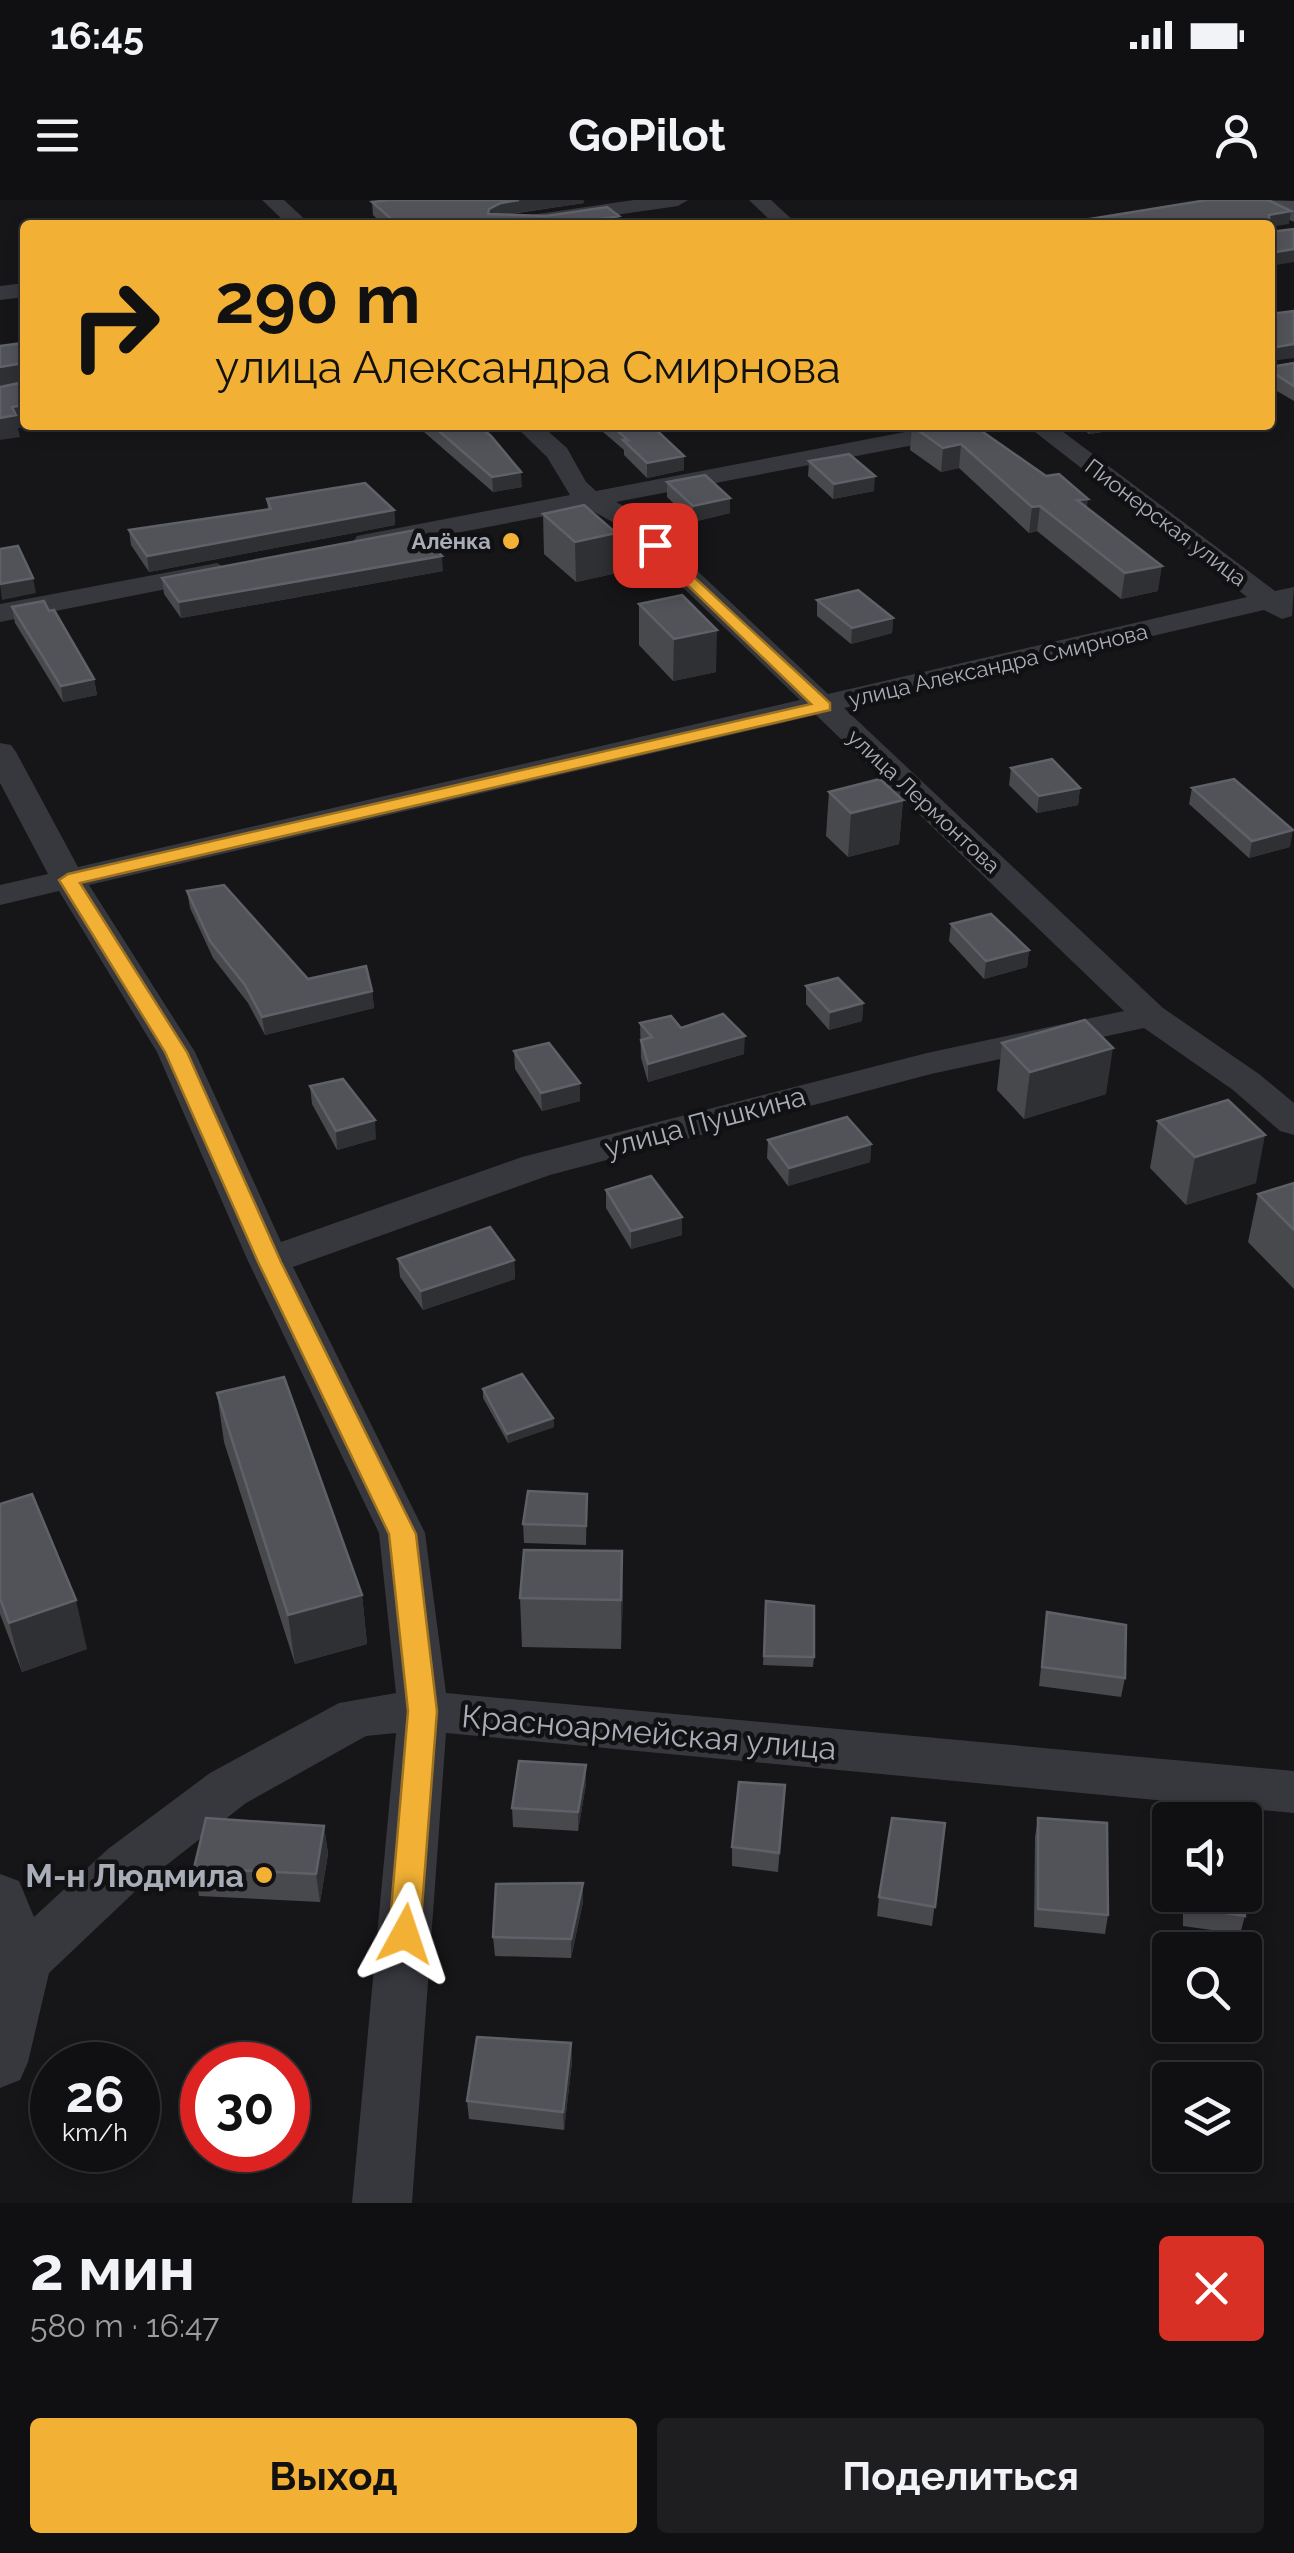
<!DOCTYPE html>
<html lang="ru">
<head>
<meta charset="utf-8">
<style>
  :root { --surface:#101012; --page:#1e1e20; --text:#f1f3f6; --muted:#9c9d9f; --line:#303032; --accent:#f2b134 }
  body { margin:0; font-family:Raleway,sans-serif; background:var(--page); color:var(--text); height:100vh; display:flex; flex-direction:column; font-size:38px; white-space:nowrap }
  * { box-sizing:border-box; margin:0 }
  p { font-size:32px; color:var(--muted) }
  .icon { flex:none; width:55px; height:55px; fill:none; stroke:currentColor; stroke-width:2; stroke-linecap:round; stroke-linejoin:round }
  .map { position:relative; height:2003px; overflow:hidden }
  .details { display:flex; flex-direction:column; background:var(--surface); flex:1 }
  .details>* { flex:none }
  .banner { position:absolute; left:20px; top:20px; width:1255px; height:210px; border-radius:10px; box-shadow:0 5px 15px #0003,0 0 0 2px var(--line); background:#f2b134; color:#111; overflow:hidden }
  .controls { position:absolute; left:1152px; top:1602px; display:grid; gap:20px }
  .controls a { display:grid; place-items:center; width:110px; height:110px; border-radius:10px; background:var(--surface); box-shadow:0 5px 15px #0003,0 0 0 2px var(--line); font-size:50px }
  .speed { position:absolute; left:30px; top:1842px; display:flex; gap:20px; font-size:50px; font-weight:700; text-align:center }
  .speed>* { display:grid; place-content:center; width:130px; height:130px; border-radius:50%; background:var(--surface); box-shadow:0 5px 15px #0003,0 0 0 2px var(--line); line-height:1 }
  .speed small { font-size:25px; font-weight:400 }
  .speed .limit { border:15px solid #d22; background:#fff; color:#111 }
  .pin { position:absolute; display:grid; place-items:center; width:85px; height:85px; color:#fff; margin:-42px; border-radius:20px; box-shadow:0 5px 15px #0006 }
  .me { position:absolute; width:110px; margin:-55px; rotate:5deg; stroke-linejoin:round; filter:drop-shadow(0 0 8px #0008) }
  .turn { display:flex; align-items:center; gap:35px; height:210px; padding:0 30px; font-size:45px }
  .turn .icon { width:130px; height:130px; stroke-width:2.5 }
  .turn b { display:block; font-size:70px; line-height:85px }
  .round { display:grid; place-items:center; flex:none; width:105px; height:105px; border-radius:10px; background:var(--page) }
  .head { display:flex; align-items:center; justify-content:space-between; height:170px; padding:0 30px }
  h1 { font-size:60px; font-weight:700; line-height:75px }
  .cta { display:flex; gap:20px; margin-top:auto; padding:20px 30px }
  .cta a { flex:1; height:115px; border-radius:10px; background:var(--accent); color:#111; font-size:40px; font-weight:700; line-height:115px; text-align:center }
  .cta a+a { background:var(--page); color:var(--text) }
  .status { display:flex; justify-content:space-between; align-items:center; height:70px; padding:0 50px; background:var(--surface); direction:ltr }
  .status svg { height:28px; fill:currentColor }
  header { display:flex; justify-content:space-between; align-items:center; height:130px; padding:0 30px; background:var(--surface); font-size:45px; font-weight:700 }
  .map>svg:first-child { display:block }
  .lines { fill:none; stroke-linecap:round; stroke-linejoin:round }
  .street { fill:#37383d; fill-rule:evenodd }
  .secondary { fill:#45474d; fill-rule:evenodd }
  .wall { fill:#47494d }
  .shaded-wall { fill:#2f3033 }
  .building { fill:#525359; stroke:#5f6168; stroke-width:2.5 }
  .route { fill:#f2b134; stroke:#9d7322; stroke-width:2.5 }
  .poi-dot { fill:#f2b134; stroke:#111113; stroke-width:4 }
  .labels { text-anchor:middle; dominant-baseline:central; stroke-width:9; stroke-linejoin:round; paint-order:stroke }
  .far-street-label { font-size:22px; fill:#a8adb8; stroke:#111113 }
  .far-poi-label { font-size:22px; font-weight:bold; fill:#a8adb8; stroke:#111113; text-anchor:end }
  .street-label { font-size:28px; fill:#a8adb8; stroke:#111113 }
  .near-street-label { font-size:32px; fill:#a8adb8; stroke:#111113 }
  .near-poi-label { font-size:32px; font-weight:bold; fill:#a8adb8; stroke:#111113; text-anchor:end }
</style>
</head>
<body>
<div class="status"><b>16:45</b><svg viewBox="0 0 49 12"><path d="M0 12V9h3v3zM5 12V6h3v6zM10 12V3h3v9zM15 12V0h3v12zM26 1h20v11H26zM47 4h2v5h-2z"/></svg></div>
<header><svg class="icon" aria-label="menu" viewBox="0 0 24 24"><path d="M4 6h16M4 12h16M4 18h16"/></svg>GoPilot<svg class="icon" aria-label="person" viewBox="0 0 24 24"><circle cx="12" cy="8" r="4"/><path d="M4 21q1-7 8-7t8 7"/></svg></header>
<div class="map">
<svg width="1294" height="2003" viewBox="0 0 1294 2003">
  <rect width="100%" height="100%" fill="#161618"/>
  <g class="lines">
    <path class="street" d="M 262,0 L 284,0 L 311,25 L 288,25 Z
      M 634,0 L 688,0 L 678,6 L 546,25 L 491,25 L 502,19 Z
      M 749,0 L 771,0 L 798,25 L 775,25 Z
      M 25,83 L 25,97 L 0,100 L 0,86 Z
      M 514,225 L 541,225 L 567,248 L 586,282 L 596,291 L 942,225 L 994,225 L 982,232 L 616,302 L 636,313 L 828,494 L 1247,397 L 1026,225 L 1054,225 L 1275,391 L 1294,387 L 1292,416 L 1282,419 L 1264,410 L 844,508 L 1163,808 L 1259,874 L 1294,903 L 1294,935 L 1280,931 L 1233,890 L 1144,828 L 931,874 L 550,975 L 293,1067 L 425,1333 L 446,1493 L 1294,1571 L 1294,1613 L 446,1533 L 412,2003 L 352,2003 L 396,1533 L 366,1536 L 246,1603 L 146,1681 L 49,1773 L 28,1862 L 20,1880 L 0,1888 L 0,1674 L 19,1681 L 34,1717 L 108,1649 L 210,1573 L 339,1503 L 396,1493 L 379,1333 L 248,1061 L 157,852 L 59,691 L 0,705 L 0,685 L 48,674 L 0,583 L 0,543 L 11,545 L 16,552 L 78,667 L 800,500 L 618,325 L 587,308 L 367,350 L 357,348 L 353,342 L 357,336 L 367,334 L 570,295 L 547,257 ZM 816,515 L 1124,811 L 927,853 L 522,957 L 281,1042 L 195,852 L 89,685 Z
      M 217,363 L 231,371 L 227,377 L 0,422 L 0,404 Z"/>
    <path class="secondary" d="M 1256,0 L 1294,1 L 1294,22 L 1260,6 Z"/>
  </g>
  <path class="wall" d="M 390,0 L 583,0 L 584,3 L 504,15 L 619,16 L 619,25 L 384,25 L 373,15 L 372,2 Z
    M 1294,163 L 1294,201 L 1270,187 L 1270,167 Z
    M 416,225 L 478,225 L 522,287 L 493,292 Z
    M 595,225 L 651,225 L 684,256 L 684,270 L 647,278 L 624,255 L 624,250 Z
    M 876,225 L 973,225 L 1087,308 L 1158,391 L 1121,399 L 1037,331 L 1029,333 L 959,268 L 941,272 L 910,250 L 912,227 L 886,232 Z
    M 1079,225 L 1130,225 L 1129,228 L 1089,234 Z
    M 809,261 L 874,291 L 833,299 L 808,276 Z
    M 667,282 L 730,313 L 693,322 L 667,297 Z
    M 267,299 L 394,310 L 395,325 L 149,372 L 131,345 L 129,330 L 268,310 Z
    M 543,314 L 617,373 L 576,382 L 544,354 Z
    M 443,371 L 181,418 L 164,394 L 162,378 Z
    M 817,400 L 893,418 L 892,433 L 851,444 L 817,416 Z
    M 639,404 L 716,472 L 673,481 L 639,445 Z
    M 12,407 L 49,411 L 94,479 L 97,495 L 63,502 L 15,423 Z
    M 1011,568 L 1080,588 L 1078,605 L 1037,613 L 1009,585 Z
    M 1192,588 L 1290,647 L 1249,658 L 1189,604 Z
    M 829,592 L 903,600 L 899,644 L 848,657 L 826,636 Z
    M 187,691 L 308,779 L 372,791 L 374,808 L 265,835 L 248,803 L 213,758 L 190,708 Z
    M 951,724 L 1029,750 L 1027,767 L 984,779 L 949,741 Z
    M 806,786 L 863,803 L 862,821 L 829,830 L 806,804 Z
    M 640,823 L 681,828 L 744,854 L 648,882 L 641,858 Z
    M 1002,843 L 1106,894 L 1024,919 L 997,890 Z
    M 514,851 L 580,901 L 542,911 L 515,869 Z
    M 310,886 L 376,939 L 337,950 L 312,904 Z
    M 1158,921 L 1256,983 L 1186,1005 L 1150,968 Z
    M 768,940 L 871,944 L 870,962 L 788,986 L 767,958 Z
    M 1294,983 L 1294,1089 L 1248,1042 L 1258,994 Z
    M 606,990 L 682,1017 L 682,1035 L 631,1049 L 606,1008 Z
    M 398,1059 L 514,1060 L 515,1079 L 423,1110 L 400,1077 Z
    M 483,1189 L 553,1218 L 554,1227 L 508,1243 L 483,1198 Z
    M 217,1193 L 362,1395 L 367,1444 L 295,1464 L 224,1242 Z
    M 587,1294 L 586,1345 L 524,1343 L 523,1324 Z
    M 0,1304 L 87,1449 L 22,1472 L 0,1414 Z
    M 622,1351 L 621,1449 L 522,1447 L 520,1398 Z
    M 766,1401 L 814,1457 L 813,1467 L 763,1465 Z
    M 1047,1412 L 1125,1478 L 1121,1497 L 1039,1486 Z
    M 586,1565 L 586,1584 L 578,1631 L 513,1627 L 512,1608 Z
    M 785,1585 L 778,1672 L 732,1666 L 732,1647 Z
    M 1038,1618 L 1108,1715 L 1105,1734 L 1034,1727 L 1035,1637 Z
    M 945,1623 L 932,1726 L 877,1716 L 879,1697 Z
    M 324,1626 L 328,1654 L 320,1702 L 199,1696 L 194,1668 Z
    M 583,1683 L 583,1702 L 571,1758 L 495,1756 L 493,1737 Z
    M 1183,1695 L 1244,1695 L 1245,1716 L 1240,1734 L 1183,1726 Z
    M 571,1843 L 572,1862 L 564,1930 L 469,1919 L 467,1901 Z"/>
  <path class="shaded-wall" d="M 519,0 L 583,0 L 584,3 L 501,15 L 488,14 L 489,9 L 501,3 Z
    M 1291,11 L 1289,24 L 1270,27 L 1269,15 Z
    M 619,16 L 619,25 L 568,25 Z
    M 1294,49 L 1294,62 L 1270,66 L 1270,53 Z
    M 1294,144 L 1294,158 L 1270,161 L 1270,148 Z
    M 24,163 L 25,185 L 0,189 L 0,167 Z
    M 25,205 L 25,225 L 40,225 L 18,228 L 20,237 L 0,240 L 0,218 L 12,207 Z
    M 886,225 L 923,225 L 886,232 Z
    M 1090,225 L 1130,225 L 1129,228 L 1089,234 Z
    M 961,244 L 959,268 L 941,272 L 943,248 Z
    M 684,256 L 684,270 L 647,278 L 647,263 Z
    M 521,272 L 522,287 L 493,292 L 492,277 Z
    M 875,276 L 874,291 L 833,299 L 834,284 Z
    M 730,298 L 730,313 L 693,322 L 693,306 Z
    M 1088,299 L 1085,324 L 1077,300 Z
    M 1040,306 L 1037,331 L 1029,333 L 1032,307 Z
    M 394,310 L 395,325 L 149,372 L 147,356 Z
    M 616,333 L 617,373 L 576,382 L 575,342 Z
    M 442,356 L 443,371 L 181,418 L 179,402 Z
    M 1162,366 L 1158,391 L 1121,399 L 1125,373 Z
    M 33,378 L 36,393 L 2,400 L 0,384 Z
    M 893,418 L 892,433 L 851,444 L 852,428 Z
    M 717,430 L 716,472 L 673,481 L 674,439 Z
    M 94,479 L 97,495 L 63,502 L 61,486 Z
    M 1080,588 L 1078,605 L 1037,613 L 1039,596 Z
    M 903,600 L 899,644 L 848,657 L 851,613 Z
    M 1293,630 L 1290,647 L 1249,658 L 1252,641 Z
    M 1029,750 L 1027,767 L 984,779 L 986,761 Z
    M 372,791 L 374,808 L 265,835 L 262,817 Z
    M 863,803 L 862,821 L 829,830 L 830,812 Z
    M 745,836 L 744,854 L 648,882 L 648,864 Z
    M 1113,848 L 1106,894 L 1024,919 L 1030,872 Z
    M 580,883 L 580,901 L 542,911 L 541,893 Z
    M 375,920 L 376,939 L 337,950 L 336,931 Z
    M 1265,935 L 1256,983 L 1186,1005 L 1195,957 Z
    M 871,944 L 870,962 L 788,986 L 789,968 Z
    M 682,1017 L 682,1035 L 631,1049 L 631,1031 Z
    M 514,1060 L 515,1079 L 423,1110 L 421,1091 Z
    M 553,1218 L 554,1227 L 508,1243 L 507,1234 Z
    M 622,1351 L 623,1401 L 621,1449 L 621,1400 Z
    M 362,1395 L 367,1444 L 295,1464 L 288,1415 Z
    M 76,1400 L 87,1449 L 22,1472 L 9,1423 Z
    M 586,1565 L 586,1584 L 578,1631 L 578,1612 Z
    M 324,1626 L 328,1654 L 320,1702 L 316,1674 Z
    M 583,1683 L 583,1702 L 571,1758 L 571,1739 Z
    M 571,1843 L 572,1862 L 564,1930 L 563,1912 Z"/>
  <path class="building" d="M 390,0 L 519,0 L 501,3 L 489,9 L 488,14 L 546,16 L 607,7 L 619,16 L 568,25 L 398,25 L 372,2 Z
    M 1207,0 L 1268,0 L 1291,11 L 1269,15 L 1269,25 L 1053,25 Z
    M 1294,29 L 1294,49 L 1270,53 L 1270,32 Z
    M 1294,111 L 1294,144 L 1270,148 L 1270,114 Z
    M 22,143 L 25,148 L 25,205 L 12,207 L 16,215 L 0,218 L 0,187 L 24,182 L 24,163 L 0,167 L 0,146 Z
    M 1294,163 L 1294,186 L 1270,171 L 1270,167 Z
    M 432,225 L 478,225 L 491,236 L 521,272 L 492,277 Z
    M 611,225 L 651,225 L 684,256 L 647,263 L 623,240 L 628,240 Z
    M 973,225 L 1046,276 L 1059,274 L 1088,299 L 1077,300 L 1162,366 L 1125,373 L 1040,306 L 1032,307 L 961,244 L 943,248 L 912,226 Z
    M 849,254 L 875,276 L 834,284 L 809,261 Z
    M 705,275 L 730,298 L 693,306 L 667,282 Z
    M 365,283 L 394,310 L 147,356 L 129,330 L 271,309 L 267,299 Z
    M 584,305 L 616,333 L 575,342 L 543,314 Z
    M 415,330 L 442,356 L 179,402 L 162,378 Z
    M 18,346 L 33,378 L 0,384 L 0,349 Z
    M 858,390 L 893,418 L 852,428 L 817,400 Z
    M 682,395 L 717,430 L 674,439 L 639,404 Z
    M 44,401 L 49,411 L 54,410 L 94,479 L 61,486 L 12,407 Z
    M 1052,559 L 1080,588 L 1039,596 L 1011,568 Z
    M 880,579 L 903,600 L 851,613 L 829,592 Z
    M 1234,579 L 1293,630 L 1252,641 L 1192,588 Z
    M 224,685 L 308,779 L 366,766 L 372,791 L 262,817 L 245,785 L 210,741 L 187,691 Z
    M 991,714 L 1029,750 L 986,761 L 951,724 Z
    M 838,778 L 863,803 L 830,812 L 806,786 Z
    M 723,814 L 745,836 L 648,864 L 641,840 L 652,837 L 640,823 L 671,816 L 681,828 Z
    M 1085,820 L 1113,848 L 1030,872 L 1002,843 Z
    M 549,843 L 580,883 L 541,893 L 514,851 Z
    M 343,879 L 375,920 L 336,931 L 310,886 Z
    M 1228,900 L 1265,935 L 1195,957 L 1158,921 Z
    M 847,917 L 871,944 L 789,968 L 768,940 Z
    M 651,976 L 682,1017 L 631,1031 L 606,990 Z
    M 1294,983 L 1294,1030 L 1258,994 Z
    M 490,1027 L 514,1060 L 421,1091 L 398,1059 Z
    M 522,1174 L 553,1218 L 507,1234 L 483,1189 Z
    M 284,1177 L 362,1395 L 288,1415 L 217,1193 Z
    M 528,1291 L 587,1294 L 586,1326 L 523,1324 Z
    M 32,1294 L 76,1400 L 9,1423 L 0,1398 L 0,1304 Z
    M 524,1350 L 622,1351 L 621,1400 L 520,1398 Z
    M 766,1401 L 814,1406 L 814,1457 L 764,1456 Z
    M 1047,1412 L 1126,1425 L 1125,1478 L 1042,1467 Z
    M 519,1561 L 586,1565 L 578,1612 L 512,1608 Z
    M 739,1582 L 785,1585 L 779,1653 L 732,1647 Z
    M 206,1618 L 324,1626 L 316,1674 L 194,1668 Z
    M 892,1618 L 945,1623 L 935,1707 L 879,1697 Z
    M 1038,1618 L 1107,1623 L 1108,1715 L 1038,1709 Z
    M 583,1683 L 571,1739 L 493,1737 L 496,1684 Z
    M 1187,1695 L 1244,1695 L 1245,1716 L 1187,1707 Z
    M 477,1837 L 571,1843 L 563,1912 L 467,1901 Z"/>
  <path class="route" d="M 655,341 L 830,503 L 830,510 L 80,683 L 187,852 L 281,1062 L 416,1334 L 437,1511 L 420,1734 L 416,1743 L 405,1747 L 394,1743 L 389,1734 L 408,1511 L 389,1334 L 258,1062 L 165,852 L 59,680 L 68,674 L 811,504 L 650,349 L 650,342 Z"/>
  <g class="poi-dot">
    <circle cx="511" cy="341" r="10"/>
    <circle cx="264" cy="1675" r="10"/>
  </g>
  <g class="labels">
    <g class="far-street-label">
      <text transform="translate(1166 322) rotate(37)">Пионерская улица</text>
      <text transform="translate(998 465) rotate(-13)">улица Александра Смирнова</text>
      <text transform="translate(924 601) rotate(43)">улица Лермонтова</text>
    </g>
    <g class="far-poi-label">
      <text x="491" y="341">Алёнка</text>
    </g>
    <g class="street-label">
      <text transform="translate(705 922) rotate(-15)">улица Пушкина</text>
    </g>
    <g class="near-street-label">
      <text transform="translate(649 1532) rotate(5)">Красноармейская улица</text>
    </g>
    <g class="near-poi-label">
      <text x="244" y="1675">М-н Людмила</text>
    </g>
  </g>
</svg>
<div class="controls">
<a><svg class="icon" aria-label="sound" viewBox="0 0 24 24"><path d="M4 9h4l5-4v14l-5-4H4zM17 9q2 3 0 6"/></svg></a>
<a><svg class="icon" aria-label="search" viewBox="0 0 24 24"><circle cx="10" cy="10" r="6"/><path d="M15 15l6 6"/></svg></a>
<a><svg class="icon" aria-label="layers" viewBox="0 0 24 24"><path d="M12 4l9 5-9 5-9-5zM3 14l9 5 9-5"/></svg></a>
</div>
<div class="speed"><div>26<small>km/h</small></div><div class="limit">30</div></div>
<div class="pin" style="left:655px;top:345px;background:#d93025"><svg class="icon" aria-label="arrive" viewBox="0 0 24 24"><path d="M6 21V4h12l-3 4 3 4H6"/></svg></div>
<svg class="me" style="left:405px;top:1734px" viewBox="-20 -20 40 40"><path d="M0-17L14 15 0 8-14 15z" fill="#f2b134" stroke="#fff" stroke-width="4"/></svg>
<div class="banner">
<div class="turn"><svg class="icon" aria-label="right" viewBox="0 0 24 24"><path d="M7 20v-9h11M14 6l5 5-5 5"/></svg><div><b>290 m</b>улица Александра Смирнова</div></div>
</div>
</div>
<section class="details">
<div class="head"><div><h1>2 мин</h1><p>580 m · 16:47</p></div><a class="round" style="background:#d93025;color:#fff"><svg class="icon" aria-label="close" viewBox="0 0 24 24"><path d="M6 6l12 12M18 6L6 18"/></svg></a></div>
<div class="cta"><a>Выход</a><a>Поделиться</a></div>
</section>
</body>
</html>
